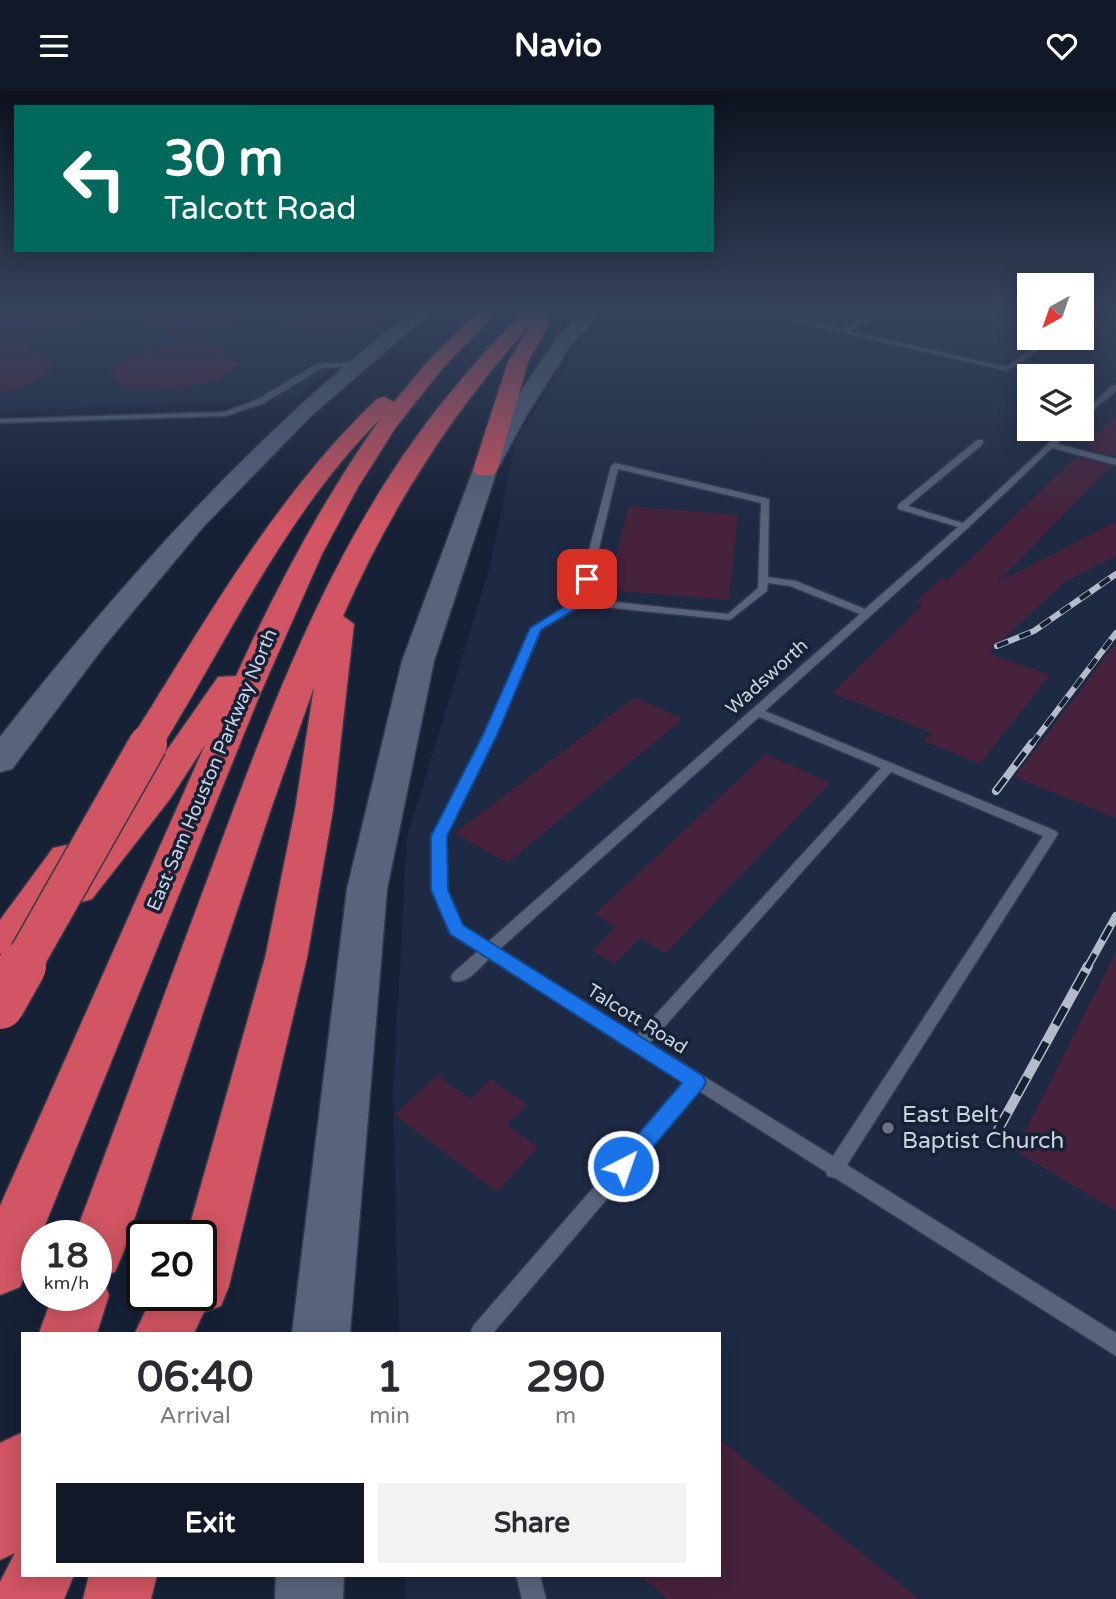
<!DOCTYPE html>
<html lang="en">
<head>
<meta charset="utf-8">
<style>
  :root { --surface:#fff; --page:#f2f2f3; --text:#2b2b33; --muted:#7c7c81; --accent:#111827 }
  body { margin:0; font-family:"Varela Round",sans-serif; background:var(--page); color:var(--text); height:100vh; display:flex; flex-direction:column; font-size:26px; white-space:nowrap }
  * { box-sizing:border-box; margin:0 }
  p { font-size:23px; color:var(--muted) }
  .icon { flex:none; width:38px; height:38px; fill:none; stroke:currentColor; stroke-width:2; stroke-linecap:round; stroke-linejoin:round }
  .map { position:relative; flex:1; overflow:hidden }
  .side { position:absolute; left:21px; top:1241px; width:700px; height:245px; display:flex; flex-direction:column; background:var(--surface); border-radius:0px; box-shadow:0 4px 18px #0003 }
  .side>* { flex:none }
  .banner { position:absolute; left:14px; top:14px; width:700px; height:147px; border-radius:0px; box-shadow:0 4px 18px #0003; background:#00695c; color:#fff; overflow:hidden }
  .needle { width:46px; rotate:220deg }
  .fabs { position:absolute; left:1017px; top:182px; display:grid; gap:14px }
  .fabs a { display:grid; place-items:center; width:77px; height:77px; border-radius:0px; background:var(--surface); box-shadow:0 4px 18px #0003; font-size:35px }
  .speed { position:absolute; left:21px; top:1129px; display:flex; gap:14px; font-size:35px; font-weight:700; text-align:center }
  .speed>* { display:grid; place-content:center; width:91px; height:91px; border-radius:50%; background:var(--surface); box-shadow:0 4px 18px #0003; line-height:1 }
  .speed small { font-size:18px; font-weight:400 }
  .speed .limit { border:4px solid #111; border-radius:10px; background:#fff; color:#111 }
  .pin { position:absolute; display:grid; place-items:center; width:60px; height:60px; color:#fff; margin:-30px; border-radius:14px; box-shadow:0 4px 10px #0006 }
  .me { position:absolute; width:77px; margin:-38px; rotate:41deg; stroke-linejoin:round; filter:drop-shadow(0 0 5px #0008) }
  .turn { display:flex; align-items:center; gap:24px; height:147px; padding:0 35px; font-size:32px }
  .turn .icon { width:91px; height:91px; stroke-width:2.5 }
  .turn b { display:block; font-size:49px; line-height:60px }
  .eta { display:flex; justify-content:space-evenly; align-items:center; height:119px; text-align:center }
  .eta b { font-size:42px; font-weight:700; line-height:49px }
  .action { display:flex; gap:14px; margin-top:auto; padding:14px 35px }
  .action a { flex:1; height:80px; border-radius:0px; background:var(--accent); color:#fff; font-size:28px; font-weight:700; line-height:80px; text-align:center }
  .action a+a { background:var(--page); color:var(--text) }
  header { display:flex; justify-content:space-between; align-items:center; height:91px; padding:0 35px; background:var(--accent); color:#fff; font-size:32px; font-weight:700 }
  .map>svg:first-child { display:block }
  .built { fill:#1e2a44; fill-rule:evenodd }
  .building { fill:#46223c }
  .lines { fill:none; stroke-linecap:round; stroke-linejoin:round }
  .lane-casing { stroke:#343a4b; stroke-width:3 }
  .secondary-casing { stroke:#343a4b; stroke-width:3 }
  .highway-casing { stroke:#343a4b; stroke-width:3 }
  .lane { fill:#58647c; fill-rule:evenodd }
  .secondary { fill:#58647c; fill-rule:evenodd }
  .highway { fill:#d15562; fill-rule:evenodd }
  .rail-far2-casing { stroke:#b4bcca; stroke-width:6 }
  .rail-far1-casing { stroke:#b4bcca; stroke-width:8 }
  .rail-casing { stroke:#b4bcca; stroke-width:10 }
  .rail-far2 { stroke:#172136; stroke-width:4.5; stroke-dasharray:12; stroke-linecap:butt }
  .rail-far1 { stroke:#172136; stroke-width:5; stroke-dasharray:16; stroke-linecap:butt }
  .rail { stroke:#172136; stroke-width:7; stroke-dasharray:20; stroke-linecap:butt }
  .highway-bridge-far1-casing { stroke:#343a4b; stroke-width:41; stroke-linecap:butt }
  .highway-bridge-casing { stroke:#343a4b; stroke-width:51; stroke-linecap:butt }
  .highway-bridge-far1 { stroke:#d15562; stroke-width:38 }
  .highway-bridge { stroke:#d15562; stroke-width:48 }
  .route { fill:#1a73e8; stroke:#114b97; stroke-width:2 }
  .worship-dot { fill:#6b7280; stroke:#172136; stroke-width:2.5 }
  .labels { text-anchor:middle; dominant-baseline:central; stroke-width:7; stroke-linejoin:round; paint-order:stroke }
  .street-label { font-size:19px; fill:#cbd2e0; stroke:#172136 }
  .near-poi-label { font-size:23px; fill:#cbd2e0; stroke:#172136; text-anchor:start }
</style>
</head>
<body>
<header><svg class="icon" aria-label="menu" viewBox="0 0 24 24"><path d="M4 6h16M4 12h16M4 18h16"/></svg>Navio<svg class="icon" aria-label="heart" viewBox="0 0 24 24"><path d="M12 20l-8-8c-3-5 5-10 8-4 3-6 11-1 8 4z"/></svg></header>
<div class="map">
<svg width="1116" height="1508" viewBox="0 0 1116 1508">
  <rect width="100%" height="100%" fill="#172136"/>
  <path class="built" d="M 0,220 L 412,220 L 295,307 L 0,320 Z
    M 614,220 L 1029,220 L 1029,247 L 1082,247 L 1082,220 L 1116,220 L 1116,1508 L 406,1508 L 405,1484 L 719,1484 L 719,1242 L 399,1242 L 393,1004 L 407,746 L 489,479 L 516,347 L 583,249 ZM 1029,285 L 1082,285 L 1082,338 L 1029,338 Z"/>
  <path class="building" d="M 0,220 L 103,220 L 103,225 L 16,249 L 55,276 L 32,293 L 0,303 Z
    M 125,220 L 255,220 L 256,225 L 178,248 Z
    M 308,220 L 404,220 L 404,223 L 359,239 L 335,242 L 311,242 L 278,232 Z
    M 197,246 L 242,273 L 218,289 L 177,298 L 134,297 L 119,293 L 109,283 L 127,268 Z
    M 1116,325 L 1116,365 L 1086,358 L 1090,354 L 1087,353 Z
    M 1076,366 L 1111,375 L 998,491 L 1116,431 L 1116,465 L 1065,491 L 988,562 L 1050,584 L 980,673 L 924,650 L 932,642 L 832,602 L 923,514 L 916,511 L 942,487 L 948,489 Z
    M 629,415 L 738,424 L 729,509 L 607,499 Z
    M 1116,552 L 1116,727 L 1015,686 Z
    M 635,606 L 683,628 L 507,772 L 455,742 Z
    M 766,663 L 830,692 L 666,862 L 640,847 L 614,873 L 592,860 L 616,836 L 595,823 Z
    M 1116,861 L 1116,1120 L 1015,1060 Z
    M 437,984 L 471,1008 L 491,988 L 527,1014 L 507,1034 L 538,1056 L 497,1101 L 395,1024 Z
    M 719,1348 L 919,1508 L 667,1508 L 641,1484 L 719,1484 Z"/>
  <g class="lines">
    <defs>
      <path id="lane" d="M 751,220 L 763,220 L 842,238 L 879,220 L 887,220 L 849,240 L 1006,276 L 1050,247 L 1057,247 L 1007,280 Z
        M 1000,220 L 1029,223 L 1029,227 L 1003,222 Z
        M 358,271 L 361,275 L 322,277 L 264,312 L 226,325 L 0,332 L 0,328 L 225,321 L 258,308 L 317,273 Z
        M 1113,294 L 1116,294 L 1116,300 L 1082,328 L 1082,322 Z
        M 1064,338 L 1072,338 L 1057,353 L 1116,368 L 1116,374 L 1052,357 L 968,437 L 765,620 L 1056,740 L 1058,743 L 847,1074 L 1116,1242 L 1116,1265 L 835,1087 L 827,1085 L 826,1081 L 699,1000 L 493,1242 L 470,1242 L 473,1235 L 685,991 L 490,867 C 480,876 468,894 453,890 L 451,886 L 453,882 L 478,860 L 451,842 L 432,798 L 432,745 L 484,644 L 531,537 L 576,509 L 611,375 L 615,372 L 769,408 L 768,486 L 796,490 L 865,518 L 958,436 L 898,418 L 898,414 L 977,349 L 983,349 L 983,353 L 908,415 L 963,432 ZM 618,378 L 761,412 L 758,497 L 728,523 L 587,508 ZM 768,492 L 790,495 L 860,523 L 488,851 L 462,834 L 446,798 L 446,745 L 496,644 L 541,539 L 583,514 L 730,529 L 767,500 ZM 759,626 L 881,677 L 637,944 L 500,858 ZM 891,681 L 1043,745 L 833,1065 L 650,952 Z
        M 516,1484 L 540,1484 L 546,1508 L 522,1508 Z"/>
      <path id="secondary" d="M 412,220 L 432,220 L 312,324 L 204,435 L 105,554 L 12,678 L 0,681 L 0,646 C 123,489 254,343 412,220 Z
        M 583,220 L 602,220 L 571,254 L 526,325 L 497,379 L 434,570 L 387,798 L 350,1242 L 292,1242 L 347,798 L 402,570 L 473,379 L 504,325 L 557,247 Z
        M 276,1484 L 344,1484 L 343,1508 L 275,1508 Z"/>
      <path id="highway" d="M 479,220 L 498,220 L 442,278 L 396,336 L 358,396 L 322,463 L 261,601 L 41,1144 L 37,1144 L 37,1155 L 20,1196 L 0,1204 L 0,1115 L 205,654 L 170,708 L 92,808 L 78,812 L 62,804 L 15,872 L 0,877 L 0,829 L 53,757 L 67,754 L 81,757 L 84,763 L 144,692 L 218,586 L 236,585 C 277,495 323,409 380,328 C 277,431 220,568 141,689 L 128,692 L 115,689 L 110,681 C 195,551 264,416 377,308 L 384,306 L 394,311 L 428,270 Z
        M 523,220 L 542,220 L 536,227 L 547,227 L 550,231 L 528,271 L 497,379 L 493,384 L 477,384 L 473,379 L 508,271 L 531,233 C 452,321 391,416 343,525 L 354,533 L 333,719 L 307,867 L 229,1195 L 221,1215 L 204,1221 L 194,1242 L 135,1242 L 153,1204 L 201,1204 L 201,1144 L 187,1144 L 265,867 L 295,719 L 314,596 L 271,718 L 123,1162 L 115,1181 L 102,1186 L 109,1204 L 97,1242 L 39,1242 L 53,1204 L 96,1204 L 96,1144 L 75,1144 C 122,1019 168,893 215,768 C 269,622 325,472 417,345 C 449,300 486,260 523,220 Z
        M 23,1341 L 23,1484 L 74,1484 L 64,1508 L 0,1508 L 0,1491 L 15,1462 L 0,1469 L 0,1352 Z
        M 89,1484 L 157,1484 L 151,1508 L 83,1508 Z"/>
    </defs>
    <use href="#lane" class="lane-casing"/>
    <use href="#secondary" class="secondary-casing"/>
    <use href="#highway" class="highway-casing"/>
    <use href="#lane" class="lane"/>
    <use href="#secondary" class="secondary"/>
    <use href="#highway" class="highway"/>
    <defs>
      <path id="rail-far2" d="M 997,555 L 1034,540 L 1116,483
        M 1031,654 L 1116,542"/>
      <path id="rail-far1" d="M 996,700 L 1032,652
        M 1087,877 L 1116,825"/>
      <path id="rail" d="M 998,1039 L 1088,875"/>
    </defs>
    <use href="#rail-far2" class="rail-far2-casing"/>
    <use href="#rail-far1" class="rail-far1-casing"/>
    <use href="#rail" class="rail-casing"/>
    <use href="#rail-far2" class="rail-far2"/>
    <use href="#rail-far1" class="rail-far1"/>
    <use href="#rail" class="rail"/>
    <defs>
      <path id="highway-bridge-far1" d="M 21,877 L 148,653"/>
      <path id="highway-bridge" d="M 0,914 L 22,875"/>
    </defs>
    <use href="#highway-bridge-far1" class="highway-bridge-far1-casing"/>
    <use href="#highway-bridge" class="highway-bridge-casing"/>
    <use href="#highway-bridge-far1" class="highway-bridge-far1"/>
    <use href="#highway-bridge" class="highway-bridge"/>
  </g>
  <linearGradient id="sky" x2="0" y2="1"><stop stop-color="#0d121e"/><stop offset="0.51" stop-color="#36435d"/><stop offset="1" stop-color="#36435d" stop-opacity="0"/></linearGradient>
  <rect width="1116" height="431" fill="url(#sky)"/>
  <path class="route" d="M 582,486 L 592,488 L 587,511 L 541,539 L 497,644 L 447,745 L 448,799 L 463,834 L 703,985 L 706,991 L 703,997 L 631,1082 L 623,1085 L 616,1082 L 613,1075 L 616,1069 L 682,992 L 450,843 L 431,799 L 431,745 L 483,644 L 530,537 L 575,509 Z"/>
  <circle class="worship-dot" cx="888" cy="1037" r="7"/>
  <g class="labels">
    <g class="street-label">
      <text transform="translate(767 586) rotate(-42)">Wadsworth</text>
      <text transform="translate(212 679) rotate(-67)">East Sam Houston Parkway North</text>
      <text transform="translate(637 928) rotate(32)">Talcott Road</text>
    </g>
    <g class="near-poi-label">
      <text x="902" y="1024">East Belt<tspan x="902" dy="26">Baptist Church</tspan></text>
    </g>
  </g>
</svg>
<div class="fabs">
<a><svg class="needle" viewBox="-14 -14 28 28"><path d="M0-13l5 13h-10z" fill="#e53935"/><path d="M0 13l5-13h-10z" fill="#7c7c81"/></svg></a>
<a><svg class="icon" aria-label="layers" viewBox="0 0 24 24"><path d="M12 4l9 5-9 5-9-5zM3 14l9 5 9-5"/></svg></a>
</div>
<div class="speed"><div>18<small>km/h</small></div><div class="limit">20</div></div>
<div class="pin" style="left:587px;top:488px;background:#d93025"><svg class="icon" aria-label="arrive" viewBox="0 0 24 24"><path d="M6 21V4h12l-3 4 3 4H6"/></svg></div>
<svg class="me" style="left:623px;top:1075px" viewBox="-20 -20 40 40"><circle r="17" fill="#1a73e8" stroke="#fff" stroke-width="3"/><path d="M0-11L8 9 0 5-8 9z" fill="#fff"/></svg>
<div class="banner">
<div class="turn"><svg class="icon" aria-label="left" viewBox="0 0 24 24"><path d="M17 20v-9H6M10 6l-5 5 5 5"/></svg><div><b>30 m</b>Talcott Road</div></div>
</div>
<section class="side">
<div class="eta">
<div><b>06:40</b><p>Arrival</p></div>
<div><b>1</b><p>min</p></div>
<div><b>290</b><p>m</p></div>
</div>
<div class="action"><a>Exit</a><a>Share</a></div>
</section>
</div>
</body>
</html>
